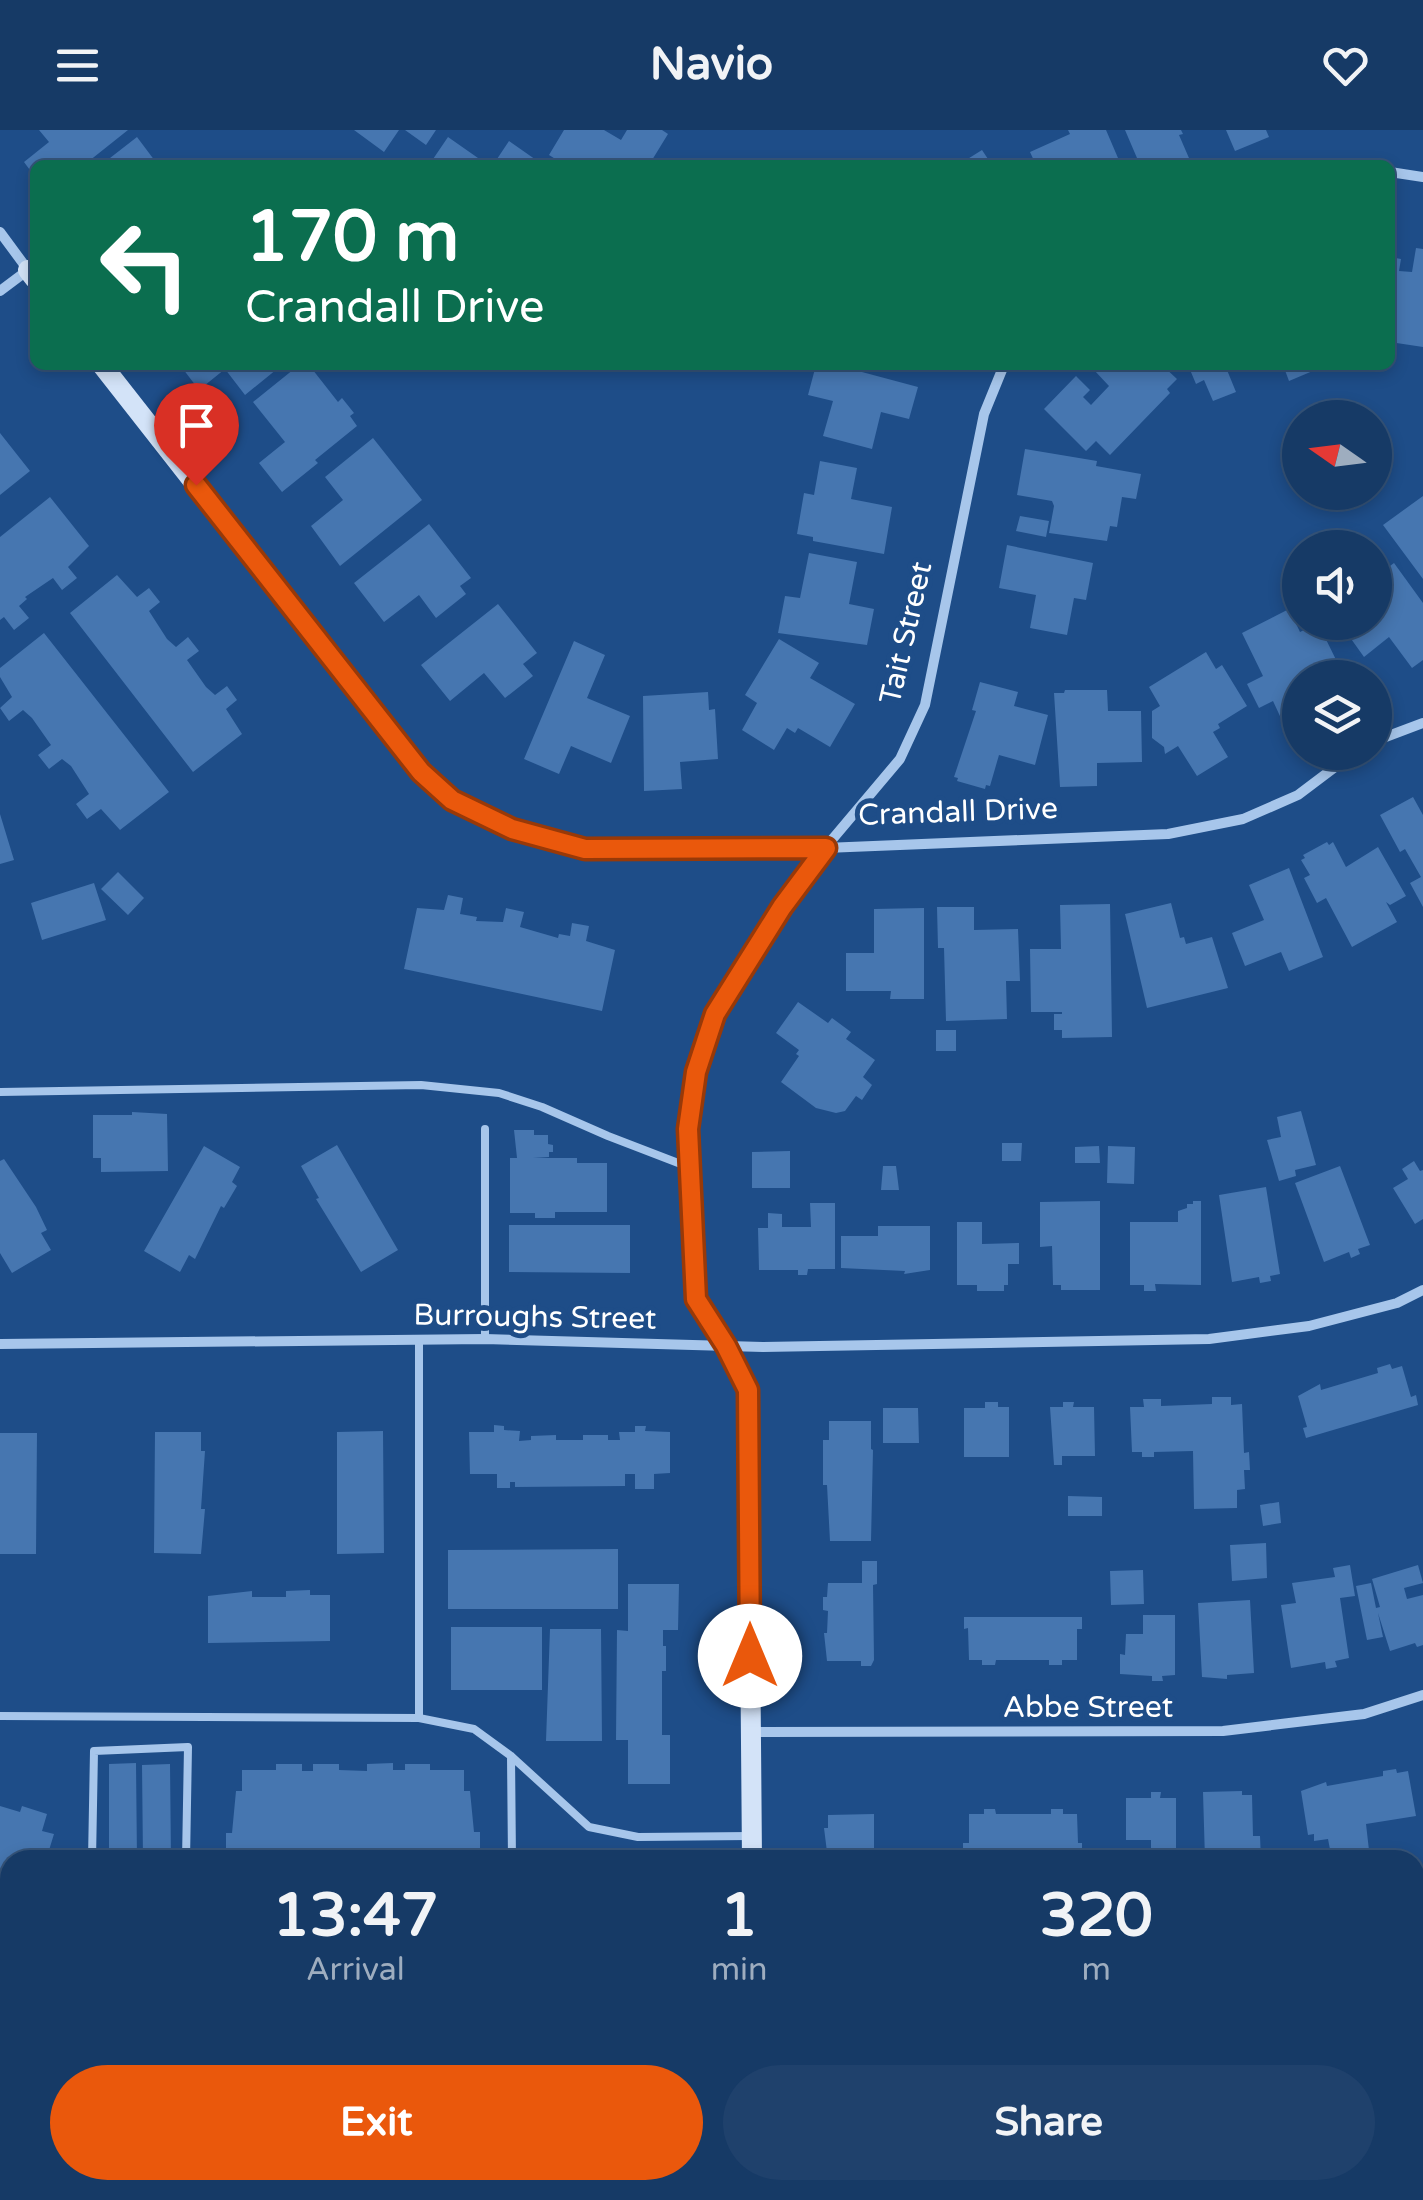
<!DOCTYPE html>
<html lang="en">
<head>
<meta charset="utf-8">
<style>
  :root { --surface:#163a66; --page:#1f416c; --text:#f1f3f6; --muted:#9eadbf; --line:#35547a; --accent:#ea580c }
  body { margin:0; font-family:"Varela Round",sans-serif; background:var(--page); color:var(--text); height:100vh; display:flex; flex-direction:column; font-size:38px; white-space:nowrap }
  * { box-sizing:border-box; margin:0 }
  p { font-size:32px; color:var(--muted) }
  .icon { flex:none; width:55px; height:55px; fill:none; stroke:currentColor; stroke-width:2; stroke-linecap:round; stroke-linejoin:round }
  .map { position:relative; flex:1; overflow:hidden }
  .sheet { position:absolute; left:0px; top:1720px; width:1425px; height:350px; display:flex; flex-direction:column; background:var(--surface); border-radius:30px 30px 0 0; box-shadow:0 5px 15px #0003,0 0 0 2px var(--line) }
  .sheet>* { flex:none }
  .hud { position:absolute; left:30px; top:30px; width:1365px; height:210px; border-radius:15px; box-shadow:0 5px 15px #0003,0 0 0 2px var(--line); background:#0b6e4f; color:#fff; overflow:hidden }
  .needle { width:65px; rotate:284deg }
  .tools { position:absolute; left:1282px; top:270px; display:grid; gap:20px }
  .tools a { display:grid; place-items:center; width:110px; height:110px; border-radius:50%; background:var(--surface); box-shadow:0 5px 15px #0003,0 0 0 2px var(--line); font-size:50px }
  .pin { position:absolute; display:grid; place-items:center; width:85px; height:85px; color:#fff; margin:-102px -42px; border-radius:50% 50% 50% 0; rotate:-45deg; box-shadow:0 0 10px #0007 }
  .pin .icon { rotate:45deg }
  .me { position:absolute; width:110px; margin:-55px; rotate:0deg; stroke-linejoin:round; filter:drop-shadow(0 0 8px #0008) }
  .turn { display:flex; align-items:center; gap:35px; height:210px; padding:0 50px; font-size:45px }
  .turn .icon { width:130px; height:130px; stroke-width:2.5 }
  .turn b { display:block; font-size:70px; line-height:85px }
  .eta { display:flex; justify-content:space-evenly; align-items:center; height:170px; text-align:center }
  .eta b { font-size:60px; font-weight:800; line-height:70px }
  .action { display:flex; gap:20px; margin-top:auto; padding:20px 50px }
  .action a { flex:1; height:115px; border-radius:60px; background:var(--accent); color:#fff; font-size:40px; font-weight:800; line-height:115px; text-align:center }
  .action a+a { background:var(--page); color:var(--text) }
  header { display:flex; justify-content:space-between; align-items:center; height:130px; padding:0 50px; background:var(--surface); font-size:45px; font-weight:800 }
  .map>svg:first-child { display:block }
  .building { fill:#4676b0 }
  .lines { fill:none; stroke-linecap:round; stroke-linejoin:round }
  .lane { stroke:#a7c6eb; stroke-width:8 }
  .street { stroke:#a7c6eb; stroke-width:10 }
  .secondary { stroke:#d3e3f8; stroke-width:20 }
  .route-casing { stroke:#983908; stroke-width:25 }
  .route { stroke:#ea580c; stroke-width:18 }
  .labels { text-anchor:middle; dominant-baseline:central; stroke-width:10; stroke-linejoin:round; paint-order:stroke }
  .street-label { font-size:30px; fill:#fff; stroke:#1e4d88 }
</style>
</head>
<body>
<header><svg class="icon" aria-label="menu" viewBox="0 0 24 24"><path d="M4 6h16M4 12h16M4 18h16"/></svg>Navio<svg class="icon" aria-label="heart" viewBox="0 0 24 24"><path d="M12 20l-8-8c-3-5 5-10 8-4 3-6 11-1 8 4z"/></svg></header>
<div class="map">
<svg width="1423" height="2070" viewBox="0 0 1423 2070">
  <rect width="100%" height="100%" fill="#1e4d88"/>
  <path class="building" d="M 39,0 L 128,0 L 84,35 L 35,35 L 35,47 L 24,32 L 49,12 Z
    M 354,0 L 399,0 L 384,22 Z
    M 405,0 L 436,0 L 426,15 Z
    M 564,0 L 604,0 L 621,10 L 627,0 L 662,0 L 668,4 L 649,35 L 565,35 L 549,25 Z
    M 1068,0 L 1106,0 L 1121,35 L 1036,35 L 1030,22 L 1070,4 Z
    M 1125,0 L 1181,0 L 1183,4 L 1179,5 L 1192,35 L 1140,35 Z
    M 1226,0 L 1266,0 L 1269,7 L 1235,21 Z
    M 137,7 L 158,35 L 101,35 Z
    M 448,7 L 488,35 L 429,35 Z
    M 509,11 L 539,32 L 537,35 L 493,35 Z
    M 982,20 L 992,35 L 958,35 Z
    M 1416,118 L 1423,119 L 1423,217 L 1390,212 L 1390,127 L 1401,129 L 1399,141 L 1412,142 Z
    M 180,235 L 282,235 L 245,265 L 225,239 L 199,260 Z
    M 299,235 L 309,235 L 338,272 L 342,268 L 354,283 L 350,286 L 357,296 L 315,330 L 318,333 L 282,362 L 259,333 L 285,312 L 253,272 Z
    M 816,235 L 847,235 L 847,238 L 918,257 L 909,289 L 881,282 L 872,319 L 823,306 L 833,271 L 808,265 Z
    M 1099,235 L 1162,235 L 1177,249 L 1167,259 L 1170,263 L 1110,325 L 1096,311 L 1086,321 L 1044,279 L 1076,246 L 1090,260 L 1083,267 L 1091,275 L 1109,256 L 1094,240 Z
    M 1188,235 L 1238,235 L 1227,240 L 1236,262 L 1213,271 L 1204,250 L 1196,254 Z
    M 1283,235 L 1327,235 L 1289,251 Z
    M 0,303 L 30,341 L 0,365 Z
    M 373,308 L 422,370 L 340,436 L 311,396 L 343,370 L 325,347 Z
    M 1025,319 L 1097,331 L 1096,336 L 1141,344 L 1136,369 L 1122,367 L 1117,397 L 1110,396 L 1107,411 L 1049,403 L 1054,376 L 1052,371 L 1017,365 Z
    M 820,331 L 857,338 L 851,369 L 892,377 L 884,424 L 813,411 L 813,407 L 797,404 L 804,363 L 814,365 Z
    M 1423,366 L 1423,449 L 1383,395 Z
    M 50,367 L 89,416 L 68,437 L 77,448 L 62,460 L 53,448 L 25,467 L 27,469 L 19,476 L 29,488 L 14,500 L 4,487 L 0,490 L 0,407 Z
    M 1020,386 L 1049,391 L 1046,407 L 1016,401 Z
    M 429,394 L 471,448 L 460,456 L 466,464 L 436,488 L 419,465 L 384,492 L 354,453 Z
    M 1007,415 L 1093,433 L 1086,470 L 1074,468 L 1067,505 L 1030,498 L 1036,465 L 999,458 Z
    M 809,423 L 857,432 L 849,474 L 874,479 L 867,515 L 778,503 L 785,466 L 800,468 Z
    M 1394,433 L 1423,473 L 1423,530 L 1412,538 L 1389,507 L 1364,527 L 1339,492 L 1375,492 L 1375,447 Z
    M 117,445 L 137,467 L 149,458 L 160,472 L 149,481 L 167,509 L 176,517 L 188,507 L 199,521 L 187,530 L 206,557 L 215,565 L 227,556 L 237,570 L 226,579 L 242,604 L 193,642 L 70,483 Z
    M 498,474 L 537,523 L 523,534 L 533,546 L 505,568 L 484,543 L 450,571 L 421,535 Z
    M 1289,479 L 1300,502 L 1318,493 L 1341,540 L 1325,548 L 1300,548 L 1300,589 L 1285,597 L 1273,571 L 1259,578 L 1247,554 L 1263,546 L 1242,503 Z
    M 44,503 L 169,662 L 120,700 L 101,679 L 87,689 L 76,674 L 89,664 L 71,636 L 62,629 L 49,639 L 38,625 L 51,615 L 32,588 L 23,580 L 9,591 L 0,578 L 12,567 L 0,547 L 0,538 Z
    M 779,509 L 819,533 L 810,548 L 855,574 L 830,617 L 798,598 L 795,603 L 787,598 L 774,620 L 742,600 L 757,573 L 745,565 Z
    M 574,511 L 605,525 L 587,568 L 630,586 L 611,633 L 571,616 L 559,644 L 524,629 Z
    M 1206,522 L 1216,539 L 1222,535 L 1247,576 L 1218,594 L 1220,598 L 1213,602 L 1228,627 L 1197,646 L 1178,616 L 1165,624 L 1164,617 L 1152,608 L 1152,581 L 1160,576 L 1149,557 Z
    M 980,552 L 1018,562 L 1014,576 L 1048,585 L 1035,635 L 999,625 L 990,656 L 986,655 L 985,659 L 957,651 L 958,648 L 954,647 L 976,581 L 972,580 Z
    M 1065,560 L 1107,560 L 1108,581 L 1141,581 L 1142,632 L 1097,633 L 1097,656 L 1060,657 L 1054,563 L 1064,563 Z
    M 708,562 L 709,580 L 715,579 L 718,629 L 680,632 L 682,659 L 644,661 L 643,566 Z
    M 1413,667 L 1423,685 L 1423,777 L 1410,753 L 1421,747 L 1405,719 L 1400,722 L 1380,685 Z
    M 0,684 L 14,730 L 0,734 Z
    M 1327,712 L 1329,715 L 1333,712 L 1346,737 L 1378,717 L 1406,766 L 1390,775 L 1386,772 L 1397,792 L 1352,817 L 1326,768 L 1317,773 L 1304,748 L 1310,745 L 1301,730 L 1305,728 L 1303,725 Z
    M 1289,738 L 1323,827 L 1289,841 L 1281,822 L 1245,836 L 1232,803 L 1264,790 L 1249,755 Z
    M 118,742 L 144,768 L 128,785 L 101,759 Z
    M 94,753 L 106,790 L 42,810 L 31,773 Z
    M 448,765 L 463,768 L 460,784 L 477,787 L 476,791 L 503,792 L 506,778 L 524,782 L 520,797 L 558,808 L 559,804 L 570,806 L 572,793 L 589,796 L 586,811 L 615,820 L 602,881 L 404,839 L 417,778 L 444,780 Z
    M 1171,773 L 1180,808 L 1184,807 L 1186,814 L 1212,807 L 1228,858 L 1147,878 L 1125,784 Z
    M 1110,774 L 1112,907 L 1062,908 L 1062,900 L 1054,900 L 1054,884 L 1062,884 L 1062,882 L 1031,882 L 1030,819 L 1061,819 L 1060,775 Z
    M 937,777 L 974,777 L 974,800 L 1018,799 L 1020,851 L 1006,851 L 1007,889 L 946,891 L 944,818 L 938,818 Z
    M 924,778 L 924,869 L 890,869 L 891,861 L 846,861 L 846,823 L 874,823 L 874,779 Z
    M 798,872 L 828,893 L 832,888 L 851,902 L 846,909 L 875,930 L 863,947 L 872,955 L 862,970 L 856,966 L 845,981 L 836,983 L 816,978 L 781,952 L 799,926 L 796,924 L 799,920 L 776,903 Z
    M 936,900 L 956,900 L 956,921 L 936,921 Z
    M 1301,981 L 1316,1035 L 1295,1040 L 1296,1046 L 1279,1051 L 1267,1010 L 1281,1007 L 1277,987 Z
    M 132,982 L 167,984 L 168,1041 L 101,1042 L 101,1028 L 93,1028 L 93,985 L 132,985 Z
    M 514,1000 L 534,1000 L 534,1005 L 548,1005 L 548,1014 L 553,1015 L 553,1022 L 549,1022 L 549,1027 L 533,1028 L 577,1028 L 577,1033 L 607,1033 L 607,1082 L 555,1082 L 555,1088 L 535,1088 L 535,1083 L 510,1083 L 510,1028 L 517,1028 Z
    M 1002,1013 L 1022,1013 L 1021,1031 L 1002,1031 Z
    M 337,1015 L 398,1120 L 361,1142 L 316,1069 L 319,1068 L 301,1036 Z
    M 204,1016 L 240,1037 L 232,1052 L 237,1056 L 224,1078 L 221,1076 L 195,1129 L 189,1125 L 180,1142 L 144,1121 Z
    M 1099,1016 L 1100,1033 L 1075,1033 L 1075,1017 Z
    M 1108,1016 L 1135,1017 L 1134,1054 L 1107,1053 Z
    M 790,1021 L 790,1058 L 752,1058 L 752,1022 Z
    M 4,1029 L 36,1077 L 47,1100 L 41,1103 L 51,1120 L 12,1143 L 0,1123 L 0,1031 Z
    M 1414,1031 L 1420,1041 L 1423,1040 L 1423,1089 L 1415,1094 L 1393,1058 L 1408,1049 L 1402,1039 Z
    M 883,1036 L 896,1036 L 899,1060 L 881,1060 Z
    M 1340,1036 L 1370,1115 L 1358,1119 L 1360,1124 L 1351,1128 L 1349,1122 L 1324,1132 L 1295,1053 Z
    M 1266,1057 L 1280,1144 L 1270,1146 L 1271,1151 L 1260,1153 L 1259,1147 L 1232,1152 L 1219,1065 Z
    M 1100,1071 L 1100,1160 L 1061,1160 L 1061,1155 L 1053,1155 L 1052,1116 L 1040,1117 L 1040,1072 Z
    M 1193,1071 L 1201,1071 L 1201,1155 L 1155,1154 L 1156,1161 L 1144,1161 L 1144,1155 L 1130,1155 L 1130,1092 L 1178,1092 L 1178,1081 L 1187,1078 L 1187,1074 L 1193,1074 Z
    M 810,1073 L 835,1073 L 835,1139 L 808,1139 L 807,1145 L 798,1145 L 798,1140 L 759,1140 L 758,1098 L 768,1098 L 768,1083 L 782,1084 L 782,1097 L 811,1097 Z
    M 957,1092 L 982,1092 L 982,1114 L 1019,1113 L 1019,1134 L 1008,1134 L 1008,1155 L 1004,1155 L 1004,1161 L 977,1161 L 977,1155 L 957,1155 Z
    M 509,1095 L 630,1095 L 630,1143 L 509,1142 Z
    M 878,1096 L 930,1096 L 930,1140 L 904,1144 L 905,1141 L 841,1138 L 841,1106 L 878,1106 Z
    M 1390,1234 L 1392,1239 L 1402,1236 L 1411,1267 L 1416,1265 L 1418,1275 L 1306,1308 L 1303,1298 L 1307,1297 L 1298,1266 L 1320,1254 L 1321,1260 L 1378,1243 L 1377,1238 Z
    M 1212,1267 L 1231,1267 L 1231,1275 L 1242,1274 L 1244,1323 L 1249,1322 L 1250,1340 L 1244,1340 L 1245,1359 L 1237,1360 L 1237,1378 L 1194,1379 L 1193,1321 L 1154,1322 L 1154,1327 L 1142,1327 L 1142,1322 L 1132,1322 L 1130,1277 L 1144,1277 L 1143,1269 L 1161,1269 L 1161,1276 L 1212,1274 Z
    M 985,1272 L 998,1272 L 998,1277 L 1009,1277 L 1009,1327 L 964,1327 L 964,1278 L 985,1278 Z
    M 1063,1272 L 1074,1272 L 1073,1277 L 1094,1277 L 1095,1326 L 1062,1326 L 1062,1335 L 1054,1335 L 1050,1277 L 1063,1277 Z
    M 883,1278 L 918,1278 L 919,1313 L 883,1313 Z
    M 829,1291 L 871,1291 L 871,1319 L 873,1320 L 871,1411 L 830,1411 L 827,1355 L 823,1355 L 823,1310 L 829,1310 Z
    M 494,1295 L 504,1296 L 504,1300 L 520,1301 L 519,1311 L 531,1310 L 531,1306 L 556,1305 L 556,1310 L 583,1310 L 583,1305 L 608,1305 L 608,1310 L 620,1310 L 619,1302 L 635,1302 L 635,1296 L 646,1296 L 645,1301 L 670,1302 L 670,1343 L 654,1344 L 654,1359 L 635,1359 L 635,1344 L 625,1344 L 625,1356 L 515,1357 L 515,1352 L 510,1352 L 510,1358 L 497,1358 L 497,1344 L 470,1344 L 469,1302 L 494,1302 Z
    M 383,1301 L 384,1423 L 337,1424 L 337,1302 Z
    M 155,1302 L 201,1302 L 201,1321 L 205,1321 L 201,1379 L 205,1379 L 201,1424 L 154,1423 Z
    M 0,1303 L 37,1303 L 36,1424 L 0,1424 Z
    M 1068,1366 L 1102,1367 L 1102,1386 L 1068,1386 Z
    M 1279,1372 L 1281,1393 L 1263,1396 L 1260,1375 Z
    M 1266,1413 L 1267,1448 L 1232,1451 L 1230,1415 Z
    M 618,1419 L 618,1479 L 448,1479 L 448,1420 Z
    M 862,1431 L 877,1431 L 877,1454 L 873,1455 L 874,1530 L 871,1536 L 861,1536 L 861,1531 L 827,1531 L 824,1503 L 827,1503 L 828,1481 L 823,1480 L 823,1467 L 827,1467 L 828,1453 L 862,1453 Z
    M 1350,1435 L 1355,1466 L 1340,1468 L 1349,1528 L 1335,1531 L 1337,1537 L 1326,1539 L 1325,1532 L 1291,1538 L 1281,1475 L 1296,1473 L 1292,1453 L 1335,1447 L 1333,1438 Z
    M 1418,1435 L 1423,1453 L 1404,1458 L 1407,1469 L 1423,1465 L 1423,1515 L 1417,1517 L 1415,1513 L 1390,1521 L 1378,1483 L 1383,1507 L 1367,1510 L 1356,1456 L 1371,1453 L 1376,1478 L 1380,1477 L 1372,1449 Z
    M 1143,1440 L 1144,1474 L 1111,1475 L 1110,1441 Z
    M 628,1454 L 679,1454 L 678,1500 L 663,1500 L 663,1516 L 666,1516 L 666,1541 L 662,1541 L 662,1605 L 670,1605 L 670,1654 L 628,1654 L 628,1610 L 616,1610 L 617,1500 L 628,1501 Z
    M 310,1460 L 310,1465 L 330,1465 L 330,1511 L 208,1513 L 208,1466 L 252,1461 L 252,1467 L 286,1467 L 286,1461 Z
    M 1250,1470 L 1254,1543 L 1227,1545 L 1227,1549 L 1202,1547 L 1198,1473 Z
    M 1143,1485 L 1175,1485 L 1175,1545 L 1162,1546 L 1163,1551 L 1152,1551 L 1152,1546 L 1120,1544 L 1120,1524 L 1125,1525 L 1126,1504 L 1143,1504 Z
    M 964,1487 L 1082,1487 L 1082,1499 L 1077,1499 L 1077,1530 L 1062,1530 L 1062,1535 L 1049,1535 L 1049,1530 L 996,1530 L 995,1535 L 982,1535 L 982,1530 L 969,1530 L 968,1498 L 964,1499 Z
    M 451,1497 L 542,1497 L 542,1560 L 451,1560 Z
    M 550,1499 L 601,1499 L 602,1611 L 546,1611 Z
    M 136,1633 L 137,1730 L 109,1730 L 109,1634 Z
    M 393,1633 L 393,1640 L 405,1640 L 405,1634 L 430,1634 L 430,1640 L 464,1640 L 464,1661 L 470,1661 L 474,1702 L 480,1702 L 480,1728 L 226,1728 L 226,1703 L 232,1703 L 236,1661 L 242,1661 L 242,1640 L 276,1640 L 276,1634 L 302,1634 L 302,1641 L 313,1641 L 313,1634 L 339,1634 L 339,1640 L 367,1641 L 367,1634 Z
    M 170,1634 L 171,1730 L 143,1730 L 142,1635 Z
    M 1396,1639 L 1397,1643 L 1408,1641 L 1416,1686 L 1366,1694 L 1370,1729 L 1332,1730 L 1328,1709 L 1314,1711 L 1314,1704 L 1308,1705 L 1301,1661 L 1326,1652 L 1327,1656 L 1383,1646 L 1383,1641 Z
    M 1242,1661 L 1242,1665 L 1252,1665 L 1253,1706 L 1260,1706 L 1261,1730 L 1205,1730 L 1203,1662 Z
    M 1151,1662 L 1161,1662 L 1160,1668 L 1176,1668 L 1176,1730 L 1151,1730 L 1151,1710 L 1126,1710 L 1126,1668 L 1151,1668 Z
    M 0,1676 L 20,1682 L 22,1676 L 47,1684 L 42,1701 L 54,1704 L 46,1730 L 10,1730 L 10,1828 L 7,1827 L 4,1838 L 10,1840 L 10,1918 L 0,1915 Z
    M 984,1679 L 995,1679 L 996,1684 L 1051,1684 L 1051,1679 L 1063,1679 L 1063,1684 L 1077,1684 L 1078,1713 L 1082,1713 L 1082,1727 L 963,1728 L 963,1713 L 969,1713 L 969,1684 L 984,1684 Z
    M 874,1684 L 874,1730 L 828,1730 L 824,1698 L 828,1698 L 828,1685 Z
    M 1415,1900 L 1423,1900 L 1423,1970 L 1415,1971 Z"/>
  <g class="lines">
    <path class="lane" d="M 0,962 L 421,955 L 499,963 L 542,977 L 608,1006 L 686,1036
      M 485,999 L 485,1209
      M 419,1210 L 419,1588
      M 0,1586 L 419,1588 L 474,1599 L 511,1626 L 589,1697 L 638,1707 L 751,1706
      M 511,1626 L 512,1730
      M 92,1730 L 94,1621 L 188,1617 L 186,1730
      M 204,2070 L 205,2060
      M 546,2070 L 547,2060
      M 614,2070 L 614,2060"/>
    <path class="street" d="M 1390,42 L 1423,47
      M 0,102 L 28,140 L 0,161
      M 1375,611 L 1423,593
      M 825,718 L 1168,704 L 1243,689 L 1298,665 L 1355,622
      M 825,718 L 900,629 L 925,575 L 984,284 L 1004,235
      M 0,1214 L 485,1209 L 763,1217 L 1209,1209 L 1309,1196 L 1397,1173 L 1423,1160
      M 750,1602 L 1223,1601 L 1364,1584 L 1423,1565
      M 0,1985 L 10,1987"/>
    <path class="secondary" d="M 28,140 L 35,149
      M 102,235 L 421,642 L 452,670 L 513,699 L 585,719 L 825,718
      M 752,1730 L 748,1260 L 726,1216 L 697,1169 L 687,999 L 696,942 L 715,884 L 781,777 L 825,718
      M 1415,2031 L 1423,2031
      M 755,2060 L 755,2070"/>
  </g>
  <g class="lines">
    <defs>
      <path id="route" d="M 196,355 L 421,642 L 452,670 L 512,699 L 585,719 L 826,718 L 782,777 L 715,884 L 696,942 L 688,999 L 696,1169 L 726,1216 L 748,1260 L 750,1526"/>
    </defs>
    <use href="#route" class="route-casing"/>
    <use href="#route" class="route"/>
  </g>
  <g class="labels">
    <g class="street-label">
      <text transform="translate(906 503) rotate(-77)">Tait Street</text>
      <text transform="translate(958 682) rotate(-2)">Crandall Drive</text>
      <text transform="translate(535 1187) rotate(1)">Burroughs Street</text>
      <text x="1088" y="1577">Abbe Street</text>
    </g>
  </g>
</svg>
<div class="tools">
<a><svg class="needle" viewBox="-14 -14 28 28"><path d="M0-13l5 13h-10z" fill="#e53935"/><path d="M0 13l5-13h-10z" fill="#9eadbf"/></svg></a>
<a><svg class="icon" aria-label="sound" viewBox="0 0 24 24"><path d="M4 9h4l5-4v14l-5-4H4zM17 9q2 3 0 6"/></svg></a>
<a><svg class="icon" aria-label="layers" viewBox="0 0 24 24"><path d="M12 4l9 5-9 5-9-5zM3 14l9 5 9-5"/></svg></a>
</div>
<div class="pin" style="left:196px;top:355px;background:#d93025"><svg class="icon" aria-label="arrive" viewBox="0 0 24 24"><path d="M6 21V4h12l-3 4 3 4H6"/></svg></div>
<svg class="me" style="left:750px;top:1526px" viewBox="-20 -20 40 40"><circle r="19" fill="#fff"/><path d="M0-13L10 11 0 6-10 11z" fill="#ea580c"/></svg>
<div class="hud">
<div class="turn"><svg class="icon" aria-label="left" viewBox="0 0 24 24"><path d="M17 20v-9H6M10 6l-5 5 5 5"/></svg><div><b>170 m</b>Crandall Drive</div></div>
</div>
<section class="sheet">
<div class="eta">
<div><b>13:47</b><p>Arrival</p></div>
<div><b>1</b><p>min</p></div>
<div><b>320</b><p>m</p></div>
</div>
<div class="action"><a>Exit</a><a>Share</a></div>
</section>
</div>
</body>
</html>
